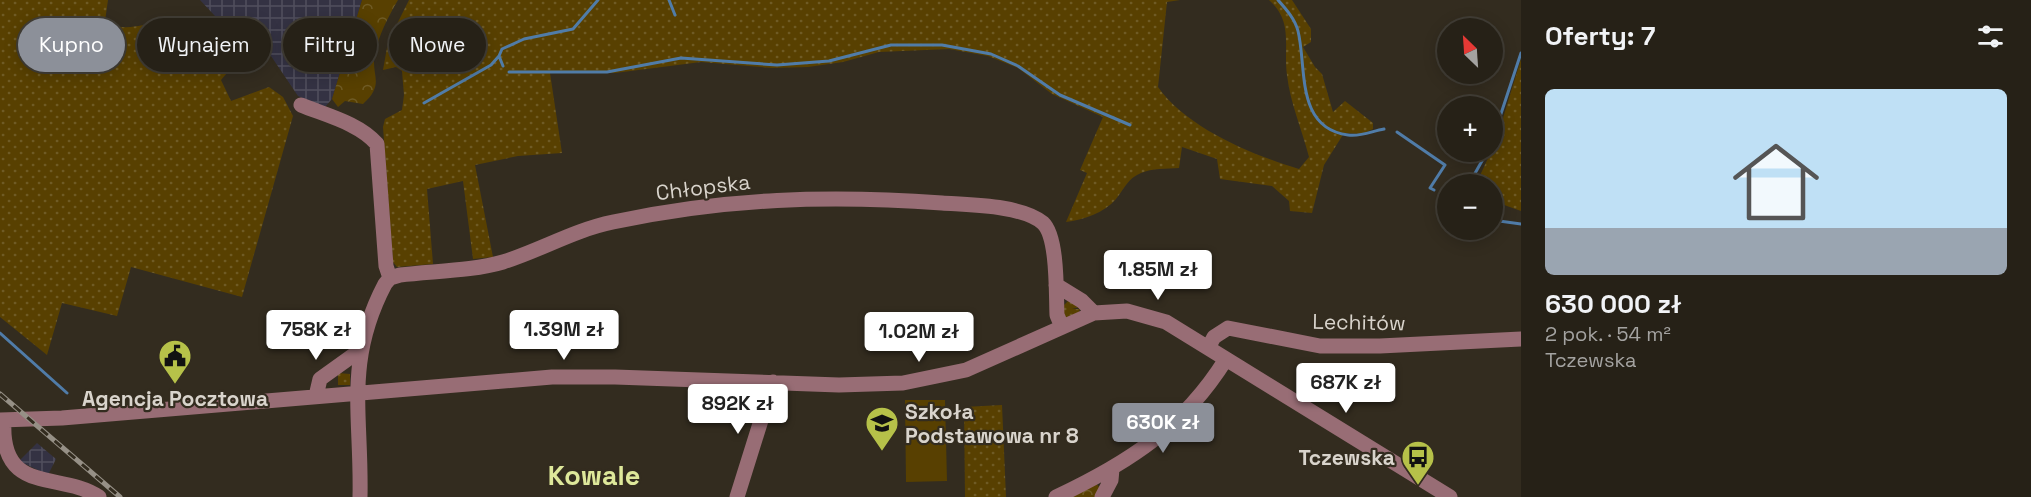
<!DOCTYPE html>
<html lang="pl">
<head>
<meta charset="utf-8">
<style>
	body { margin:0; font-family:"Space Grotesk",sans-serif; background:#322e24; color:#f1f3f6; height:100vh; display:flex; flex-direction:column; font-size:22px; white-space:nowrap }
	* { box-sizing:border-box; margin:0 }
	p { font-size:20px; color:#a4a3a1 }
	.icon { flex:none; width:33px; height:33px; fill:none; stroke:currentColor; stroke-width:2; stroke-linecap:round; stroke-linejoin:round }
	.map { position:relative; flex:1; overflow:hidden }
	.drawer { display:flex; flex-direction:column; background:#262117; width:510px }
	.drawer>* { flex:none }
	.top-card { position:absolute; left:18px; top:18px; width:570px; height:54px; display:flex; gap:12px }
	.needle { width:39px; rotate:335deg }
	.controls { position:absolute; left:1437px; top:18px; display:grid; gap:12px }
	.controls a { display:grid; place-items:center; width:66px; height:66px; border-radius:50%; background:#262117; box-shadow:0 3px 15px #0003,0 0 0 2px #423e36; font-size:30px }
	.price { position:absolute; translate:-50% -51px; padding:0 14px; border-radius:6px; background:#fff; color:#222; font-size:20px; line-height:39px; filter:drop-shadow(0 2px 3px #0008) }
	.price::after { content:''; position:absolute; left:50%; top:36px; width:18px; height:14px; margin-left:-9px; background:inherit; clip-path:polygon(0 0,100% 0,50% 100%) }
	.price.on { background:#8c9099; color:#fff }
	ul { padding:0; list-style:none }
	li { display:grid; align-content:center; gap:12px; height:318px; padding:0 24px }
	li span { display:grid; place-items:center; height:186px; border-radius:9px; color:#555 }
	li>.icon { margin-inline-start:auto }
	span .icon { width:108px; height:108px; fill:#fffc; stroke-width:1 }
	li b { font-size:26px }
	h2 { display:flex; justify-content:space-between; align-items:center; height:72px; padding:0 24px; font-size:26px }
	.chip { padding:0 21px; border-radius:27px; background:#262117; box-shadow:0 3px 15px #0003,0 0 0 2px #423e36; font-size:21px; line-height:54px }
	.chip.on { background:#8c9099; color:#fff }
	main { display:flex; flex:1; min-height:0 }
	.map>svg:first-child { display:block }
</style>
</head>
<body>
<main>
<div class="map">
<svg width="1521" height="497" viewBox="0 0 1521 497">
	<defs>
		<pattern id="industrial-grid" width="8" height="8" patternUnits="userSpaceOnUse" patternTransform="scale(1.5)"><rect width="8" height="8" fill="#343243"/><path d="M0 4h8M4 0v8" fill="none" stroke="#514f5d"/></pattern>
		<pattern id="grass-dots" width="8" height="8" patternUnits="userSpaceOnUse" patternTransform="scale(1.5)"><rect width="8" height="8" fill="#584001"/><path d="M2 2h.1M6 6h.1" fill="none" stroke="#6f5b25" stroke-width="1.8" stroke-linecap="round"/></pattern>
		<pattern id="forest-crowns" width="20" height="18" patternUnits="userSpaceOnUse" patternTransform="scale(1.5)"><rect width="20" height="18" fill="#584001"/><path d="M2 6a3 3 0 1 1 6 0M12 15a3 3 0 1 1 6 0" fill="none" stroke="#6f5b25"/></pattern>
	</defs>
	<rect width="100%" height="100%" fill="#332c1f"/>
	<path fill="url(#industrial-grid)" d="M200,0H362L332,99L324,108L298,96L271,56L243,46Z
		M37,443L56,459L48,475L19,461Z"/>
	<path fill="url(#grass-dots)" d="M0,0H108L105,21C130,36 144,19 169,24C186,27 188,36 209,35L238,60L221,80L231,101L269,87L283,97L293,116L242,297L131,267L117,316L62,303L47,355L0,317Z
		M409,0H1180L1167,2L1158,87C1187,128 1252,155 1299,169L1309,157C1302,130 1290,102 1287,75C1283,46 1294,22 1269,0H1292L1311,29V42L1303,47L1315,67L1322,74L1333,112L1345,101L1373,123V129L1362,134L1344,133L1324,165L1312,213L1290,211L1289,201L1272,186L1220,179L1217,159L1182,147L1179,168C1167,169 1152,168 1141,173C1128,178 1124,189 1116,199C1104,213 1083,220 1066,222L1087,173L1080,170L1103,117L1052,94L1018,68L988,56L949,49L879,52L843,62L808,67L772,68L701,62L615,73H550L562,153L518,156L475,165L493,257L473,259L463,181L427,189L433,264L397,267L393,262L383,127L385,119L402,110L404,95L402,71L396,67L383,70L388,42Z
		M1521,59V211L1493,201L1492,184H1476L1496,141Z
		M1068,301L1080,307L1072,309H1080L1079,312L1065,318L1063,306Z
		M338,373L350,374V385H338Z
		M1002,405L1006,497H965L964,407Z"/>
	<path fill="url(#forest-crowns)" d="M362,0H398C388,17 380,33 375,52C370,76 386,83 363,104L345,101L338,107L332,99Z
		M1096,483L1102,491L1099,497H1067Z"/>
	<path fill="#584001" d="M905,400H945L947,481L906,482Z"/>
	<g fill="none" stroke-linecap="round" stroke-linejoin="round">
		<path stroke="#507ca8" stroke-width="3" d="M669,0L675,15
			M1278,0C1286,9 1295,19 1298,31C1307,67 1295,128 1348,135C1361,137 1372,131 1384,129
			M503,66L499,56L502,49L524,39L573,29L598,0
			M509,72H607L681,58L777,65L829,61L891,45H942L991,54L1018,66L1060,95L1130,125
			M424,103L491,65L499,56
			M1397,132L1445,165L1430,188L1434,190
			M1492,141L1521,53
			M1469,184L1487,152
			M1492,220L1521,224
			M0,333L67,393"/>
		<path stroke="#986d75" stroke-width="15" d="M301,105C325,115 359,123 377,144L386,266L390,278
			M1056,285L1082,301L1094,313
			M1208,348L1214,337L1228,328L1320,346H1380L1521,339
			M316,396L320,379L359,351
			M0,420L62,418L552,377H615L839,385L903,383L966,370L1094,313L1127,311L1166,322L1450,497
			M4,421C0,496 61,471 99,497
			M360,497C362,416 344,362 385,284L390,278L400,275C432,271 473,271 503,262C541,250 574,230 613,222C725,198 829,195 942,203C969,205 1022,205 1043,223C1058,237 1056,294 1057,315L1062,327
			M737,497L773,382
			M1056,497C1128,463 1183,428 1226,359
			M1102,497L1111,480L1112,469"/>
		<g stroke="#969086" stroke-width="5">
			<path id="rail" d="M0,394L120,497"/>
		</g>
		<use href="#rail" stroke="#332c1f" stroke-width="3" stroke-dasharray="9" stroke-linecap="butt"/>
	</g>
	<defs>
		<g id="civic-pin" transform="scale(1.725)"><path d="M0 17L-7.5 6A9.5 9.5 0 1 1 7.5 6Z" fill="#b6c149" stroke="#332c1f"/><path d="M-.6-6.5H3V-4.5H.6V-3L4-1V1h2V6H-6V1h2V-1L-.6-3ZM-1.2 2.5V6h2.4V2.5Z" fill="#111"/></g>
		<g id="school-pin" transform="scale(1.725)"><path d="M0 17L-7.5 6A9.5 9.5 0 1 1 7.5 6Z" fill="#b6c149" stroke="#332c1f"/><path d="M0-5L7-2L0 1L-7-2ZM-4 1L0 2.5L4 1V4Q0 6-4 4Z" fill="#111"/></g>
		<g id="bus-pin" transform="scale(1.725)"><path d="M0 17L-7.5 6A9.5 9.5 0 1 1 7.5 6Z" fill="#b6c149" stroke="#332c1f"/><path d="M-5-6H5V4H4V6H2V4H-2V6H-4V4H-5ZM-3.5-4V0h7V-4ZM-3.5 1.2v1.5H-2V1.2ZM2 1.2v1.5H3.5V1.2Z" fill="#111"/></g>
	</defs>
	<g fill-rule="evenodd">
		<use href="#civic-pin" x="175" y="356"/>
		<use href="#school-pin" x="882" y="423"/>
		<use href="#bus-pin" x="1418" y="457"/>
	</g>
	<g text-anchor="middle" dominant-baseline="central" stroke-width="4.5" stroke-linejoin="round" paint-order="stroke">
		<g font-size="21" fill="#d9d4cc" stroke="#332c1f">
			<text transform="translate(703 187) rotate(-7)">Chłopska</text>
			<text transform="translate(1359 322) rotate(1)">Lechitów</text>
		</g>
		<g font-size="21" font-weight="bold" fill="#d9d4cc" stroke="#332c1f">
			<text x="175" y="398">Agencja Pocztowa</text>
			<text x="905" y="411" text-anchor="start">Szkoła<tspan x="905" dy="24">Podstawowa nr 8</tspan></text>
			<text x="1395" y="457" text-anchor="end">Tczewska</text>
		</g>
		<g font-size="27" font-weight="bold" fill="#dee89a" stroke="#332c1f">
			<text x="594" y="475">Kowale</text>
		</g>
	</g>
</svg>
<div class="controls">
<a><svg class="needle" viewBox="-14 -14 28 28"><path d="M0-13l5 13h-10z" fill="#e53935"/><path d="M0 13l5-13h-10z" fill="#a4a3a1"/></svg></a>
<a>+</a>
<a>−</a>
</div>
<b class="price" style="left:1158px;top:301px">1.85M zł</b>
<b class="price" style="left:316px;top:361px">758K zł</b>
<b class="price" style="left:564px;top:361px">1.39M zł</b>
<b class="price" style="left:919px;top:363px">1.02M zł</b>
<b class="price" style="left:1346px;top:414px">687K zł</b>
<b class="price" style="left:738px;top:435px">892K zł</b>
<b class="price on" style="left:1163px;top:454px">630K zł</b>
<div class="top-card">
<a class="chip on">Kupno</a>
<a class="chip">Wynajem</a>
<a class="chip">Filtry</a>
<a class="chip">Nowe</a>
</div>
</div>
<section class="drawer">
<h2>Oferty: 7<svg class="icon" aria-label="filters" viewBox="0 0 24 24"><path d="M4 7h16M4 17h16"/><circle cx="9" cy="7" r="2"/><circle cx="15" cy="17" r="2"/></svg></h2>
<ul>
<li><span style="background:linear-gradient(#bfe0f5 75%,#9aa5b1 0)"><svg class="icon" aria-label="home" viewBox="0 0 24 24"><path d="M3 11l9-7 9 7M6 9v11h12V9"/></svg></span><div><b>630 000 zł</b><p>2 pok. · 54 m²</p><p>Tczewska</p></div></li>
</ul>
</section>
</main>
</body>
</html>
